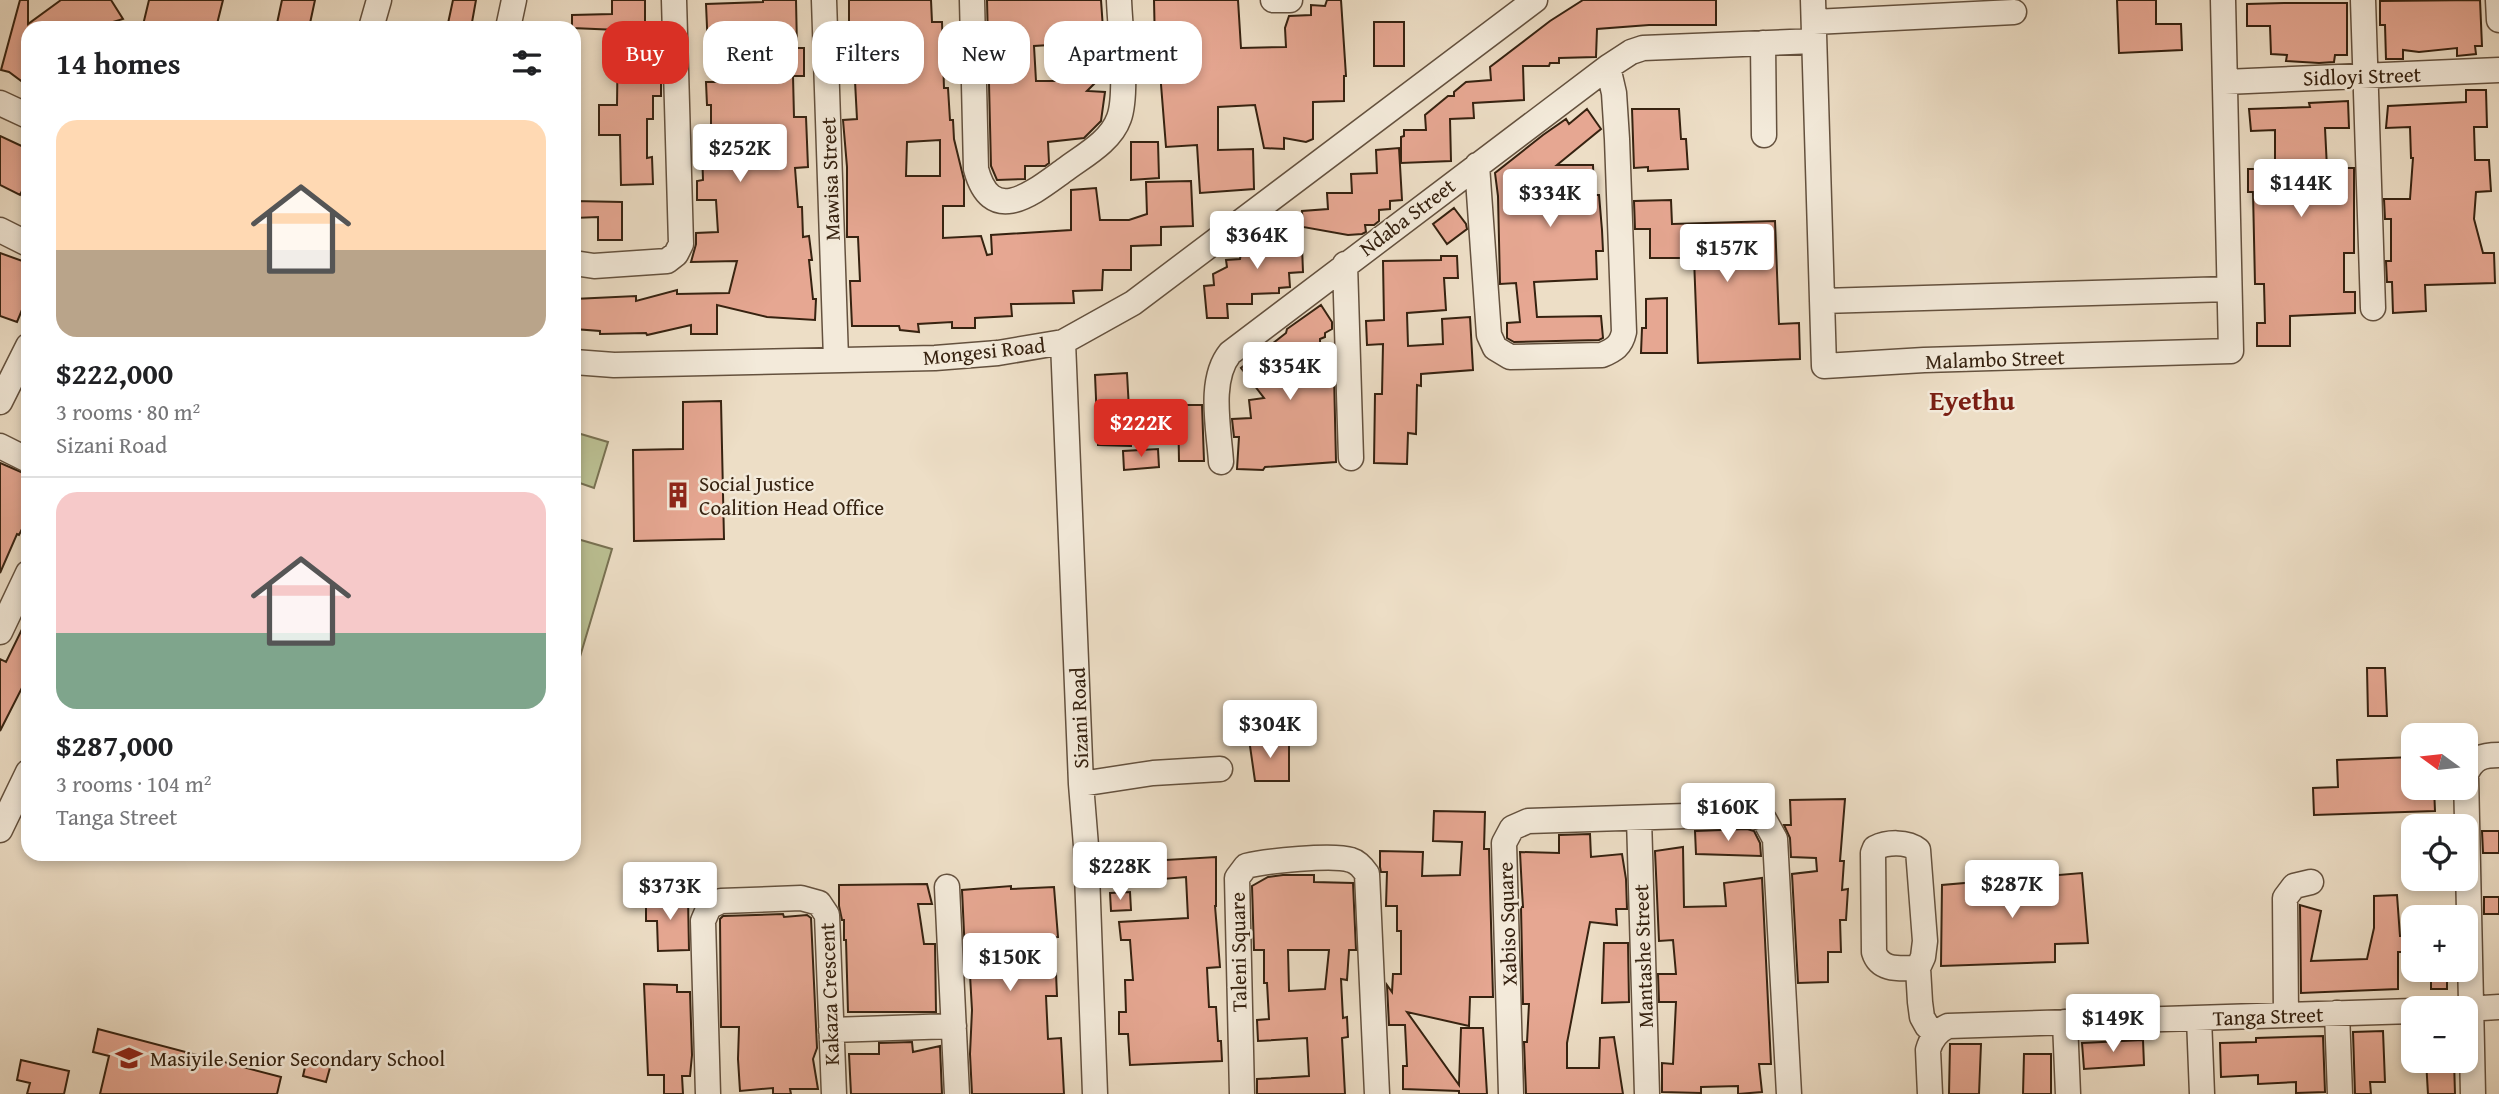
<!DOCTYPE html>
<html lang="en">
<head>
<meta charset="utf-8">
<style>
	body { margin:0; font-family:"Gentium Book Plus",serif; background:#f6f6f6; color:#202124; height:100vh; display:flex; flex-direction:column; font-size:26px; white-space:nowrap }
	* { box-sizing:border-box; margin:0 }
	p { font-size:23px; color:#757577 }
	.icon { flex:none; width:38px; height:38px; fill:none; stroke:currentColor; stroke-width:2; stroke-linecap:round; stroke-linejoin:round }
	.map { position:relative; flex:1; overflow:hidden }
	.panel { position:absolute; left:21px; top:21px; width:560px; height:840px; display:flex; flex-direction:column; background:#fff; border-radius:21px; box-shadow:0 4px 10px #0003 }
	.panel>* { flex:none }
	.top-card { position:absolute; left:602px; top:21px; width:665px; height:63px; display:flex; gap:14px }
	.needle { width:46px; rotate:285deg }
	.buttons { position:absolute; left:2401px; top:723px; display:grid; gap:14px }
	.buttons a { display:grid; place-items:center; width:77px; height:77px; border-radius:14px; background:#fff; box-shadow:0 4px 10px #0003; font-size:35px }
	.price { position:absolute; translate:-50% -60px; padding:0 16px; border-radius:7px; background:#fff; color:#222; font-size:23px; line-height:46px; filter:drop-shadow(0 2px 4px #0008) }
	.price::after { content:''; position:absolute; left:50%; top:42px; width:21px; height:16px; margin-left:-10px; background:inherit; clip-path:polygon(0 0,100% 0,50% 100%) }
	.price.on { background:#d93025; color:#fff }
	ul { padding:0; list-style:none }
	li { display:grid; align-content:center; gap:14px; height:371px; padding:0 35px }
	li+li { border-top:2px solid #e0e0e0 }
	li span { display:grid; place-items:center; height:217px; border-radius:21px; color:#555 }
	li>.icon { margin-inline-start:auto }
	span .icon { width:126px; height:126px; fill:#fffc; stroke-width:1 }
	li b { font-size:30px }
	h2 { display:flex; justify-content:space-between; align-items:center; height:84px; padding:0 35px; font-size:30px }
	.chip { padding:0 24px; border-radius:21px; background:#fff; box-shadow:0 4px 10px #0003; font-size:24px; line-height:63px }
	.chip.on { background:#d93025; color:#fff }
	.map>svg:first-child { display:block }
</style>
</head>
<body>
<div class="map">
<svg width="2499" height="1094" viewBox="0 0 2499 1094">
	<rect width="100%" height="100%" fill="#eddec6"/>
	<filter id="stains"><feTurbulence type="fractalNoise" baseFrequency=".00286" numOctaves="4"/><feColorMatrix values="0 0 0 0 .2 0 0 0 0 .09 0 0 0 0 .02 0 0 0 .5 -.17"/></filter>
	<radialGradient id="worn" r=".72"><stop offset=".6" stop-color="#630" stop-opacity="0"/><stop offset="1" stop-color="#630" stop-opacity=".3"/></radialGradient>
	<path fill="#bbc093" stroke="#787152" stroke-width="2" d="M574,432L608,442L594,488L574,481Z
		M574,538L612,549L574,677Z"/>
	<path fill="#e6a792" stroke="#362210" stroke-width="2" fill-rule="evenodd" d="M20,0H28V24L61,0H111L123,19L93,28H28V86L9,72L1,70Z
		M149,0H223L216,28H156L143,25Z
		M282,0H315L309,28H276Z
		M453,0H476L471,28H447Z
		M612,0H645V33H655V76H661V96H653V119H647V158L652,157L653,184L621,185L620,135H599V105H617L618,30L572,28V15L612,14Z
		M763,0H796L797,48H804V76H793L794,117H806L808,167L795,168L798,207H802L803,237L809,236L812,260H809L813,299H816L815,320L767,317L717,305V334H691V325L647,335L646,333L600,334V331L574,329V299L636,296V301L677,290V294L729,293L737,261L691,262L696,244V233L718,232L716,200H697V181L703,180L702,150L711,149V105H707L706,82H717L715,50H708L706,4L763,2Z
		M849,0H931L932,22H942L944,88H948L950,120H953L954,139L964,180V206H943V238L981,236L987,255L992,254L991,235L1071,230V190L1096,188L1100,220H1129L1147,214L1146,182L1191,181L1193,226L1161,227V245L1131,246V270H1103L1102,290L1073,291L1074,303L1011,304L1012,316L975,318V328H952V322L918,324L919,332L900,330L899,326H852L850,281H860L858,237H847V167L843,120L857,119L854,62L873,61L871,24L849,25ZM940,140V176H906L907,142Z
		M987,0H1101L1106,72L1087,91L1105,92L1101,121L1084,138L1048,142L1049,163L1045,166H1025V179L997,180L991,166ZM1066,44L1067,81H1036L1034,46Z
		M1154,0H1238L1241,48L1286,47L1285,28L1289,16L1311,15V5L1325,6L1327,0H1341L1346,76H1344V101L1313,102V139L1306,142L1284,138V149L1264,148L1255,105L1218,107V150L1253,149L1254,189L1200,193L1197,145L1166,147L1160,72L1148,73L1147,47L1155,46Z
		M1583,0H1716V25H1649L1597,29L1596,57L1559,58V63H1550L1549,66H1523L1524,100L1473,103L1474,118L1450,119L1451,161L1401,163V137L1404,136V130H1426L1425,115L1448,96H1454V92L1466,82L1491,80L1490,67L1550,21Z
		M2117,0H2156V24H2181L2182,50L2119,53Z
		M2480,0L2482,46H2475L2476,54L2457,56V48L2419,52L2403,50V59H2386L2385,25H2380V1Z
		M2284,3H2347V55H2335L2334,62L2319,63L2286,61L2287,55L2271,54L2270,26H2247V4Z
		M1374,22H1404V66H1374Z
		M2466,90H2486L2487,127H2474L2475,160H2489L2491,191L2476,192L2474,219L2483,253H2494L2495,283L2425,285L2426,311L2393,313L2392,282H2387L2386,261H2391V219H2385L2384,199H2410L2413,158H2411L2410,127L2386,128L2388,106L2466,102Z
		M2348,101L2349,128H2325L2327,168H2354V253H2344V292H2355V313L2290,316V346H2257V323H2265L2264,284H2255L2253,192H2248V169H2275V130L2251,131L2249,109L2310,107L2309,103Z
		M1587,109L1601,129L1557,165H1593L1594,195H1599L1602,230L1603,251H1596L1597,279L1534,282L1537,317L1601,316L1603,338L1599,340L1514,342L1507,338V323L1520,322L1516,283L1500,284L1498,196L1495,173L1543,135L1566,119L1569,124Z
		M1632,109H1679L1681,139H1686L1688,169L1648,171V167L1634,168Z
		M0,136L28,149V179L20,195L0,185Z
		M1131,142H1158L1159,178L1131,180Z
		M1399,148L1402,200L1390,201V209L1379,210V221L1374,225H1365L1366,232L1362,234L1348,235L1303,227L1302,211L1328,209L1327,193H1352L1351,174L1377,173L1376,150Z
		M1671,200L1672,224L1775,221L1779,324L1799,323L1800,359L1698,363L1694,258H1650V229H1635L1634,201Z
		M574,201L622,202V240H598V217L574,218Z
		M1454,208L1466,224L1467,229L1447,244L1433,224Z
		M1301,221L1303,272L1289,273L1290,287L1279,288V293L1252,294V304H1227L1228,318H1207L1204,286L1214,285L1213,274L1227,267L1226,260L1240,259L1241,253L1251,255L1250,243L1262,242L1261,234L1271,233L1286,222Z
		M0,253L28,263V306L24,305L17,322L0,316Z
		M1441,256H1457L1458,278H1444L1446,310L1407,313L1408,346L1443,344L1442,319L1470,317L1473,370L1421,374V386L1417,385L1416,434L1408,433L1407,464L1374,463L1375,394H1382L1383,344L1367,345L1366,321L1384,320L1383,261L1441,260Z
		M1667,298V353H1641L1642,328H1646V299Z
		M1321,305L1332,322V329L1325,333V337L1320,339L1321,376L1334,375L1336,462L1265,467L1263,470L1237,469L1239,437H1234L1232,419L1251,418L1249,400L1264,398L1241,368L1286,333L1287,329Z
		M1127,373L1131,446L1098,445L1095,375Z
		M721,401L724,539L634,541L633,450L683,449V402Z
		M1178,405H1202L1204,461H1179Z
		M1158,449L1159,467L1124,470L1123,451Z
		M0,463L28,475V517L19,535L17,534L0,573Z
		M28,617V676L0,731V659L6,662Z
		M2367,668H2385L2387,716H2368Z
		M1249,739L1289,740V781H1255Z
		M2413,757V788H2434L2435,811L2314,815L2313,788L2338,787L2337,760Z
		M1845,799L1840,861H1844L1842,890L1848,889L1846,920H1840L1841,952H1828V982L1798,983L1792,874L1817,871L1816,858L1791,857L1790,838L1784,825H1791L1790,800Z
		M1434,811L1485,812L1484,849H1489L1493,997H1470L1469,1026L1407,1012L1459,1085L1461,1028H1483L1487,1094H1459V1091L1403,1089V1066H1407L1405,1025H1389L1387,985L1392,992L1393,974H1401V931H1397V906H1386L1387,872H1381L1380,867V851L1423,852L1422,876L1460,875L1462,842L1433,841Z
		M1747,829L1754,831L1760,843L1761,856L1696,854L1695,831Z
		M2482,831H2499V853H2483Z
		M1590,834L1591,857L1622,854L1626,879L1627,909H1616L1617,925L1590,922L1567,1043V1068H1599L1600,1038L1614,1037L1623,1094H1526L1524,1042H1527L1529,1004H1523L1521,907H1523L1522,891L1520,852L1559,853V835Z
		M1683,847L1684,907L1726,906L1724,883L1762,878L1771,1064H1759L1762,1092L1738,1094V1086L1701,1087V1093L1662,1092V1063L1673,1064L1676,1002H1659L1658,974H1676L1673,940L1659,941L1655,851Z
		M1216,857V906H1215L1220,967L1207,968L1209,1007H1216L1218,1041H1221L1222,1061L1130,1065L1128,1034H1119V1012H1126L1125,980H1133L1130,940H1121L1119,922L1188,918L1186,877L1114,883L1113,860L1149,858V861Z
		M2082,873L2088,943L2055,944V962L1941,966L1942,885Z
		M1283,875H1314V882L1353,883L1356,950H1349L1347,980L1341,979L1343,1018L1347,1017L1348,1037L1342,1038L1345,1094H1257V1079L1309,1076L1307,1038L1258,1041L1257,1020L1269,1019L1267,983H1264V950H1254L1252,886L1268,877ZM1288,950H1329L1325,989L1289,991Z
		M927,884L932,904H918L924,944H935L936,1012H848L846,940H844V920H842L839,906V885Z
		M1011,886V889L1054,887L1058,937L1016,939L1014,975L1056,973L1057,996H1046L1048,1039L1061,1038L1064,1094H972L970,1054L972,1010L970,975H966L962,890Z
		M1130,892L1131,910L1111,911L1110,893Z
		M2397,895L2400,936H2413V952H2398V989L2301,993L2300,905L2321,911L2311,961L2367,959L2374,928V896Z
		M646,897L688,898L689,950L658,951L657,921H646Z
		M2484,897H2499V914H2484Z
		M783,914L784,917L807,915L811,918L817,1048L813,1059L818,1089H790L791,1094H773V1088L740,1091L738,1059L739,1027H721L720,919L723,916Z
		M1604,943H1628L1629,1002L1602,1003Z
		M2431,970H2447V989H2431Z
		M644,984L677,985V992H690L692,1055L690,1076H682L683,1094H664V1075H648Z
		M98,1029L281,1077L277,1094H100L109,1056L93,1052Z
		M2383,1031L2385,1082H2370L2371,1094H2355L2353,1032Z
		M2323,1036L2325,1092L2296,1093V1082L2258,1084V1075L2221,1077L2220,1043L2256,1042V1038Z
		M2143,1040L2144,1065L2084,1069L2082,1043Z
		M912,1042L913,1052L940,1046L942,1094H851L849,1054H879V1043Z
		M1950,1044H1981L1979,1094H1949Z
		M2024,1054H2051V1094H2023Z
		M307,1058L331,1064L326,1082L303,1076Z
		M21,1060L69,1071L64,1094H27L30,1083L17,1080Z
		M2426,1060H2454L2455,1094H2428Z"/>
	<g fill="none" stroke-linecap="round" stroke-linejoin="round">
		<g stroke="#64513e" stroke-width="27">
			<path id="minor" d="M824,0L836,359
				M972,0L976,169C992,229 1035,191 1066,169C1085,155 1111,141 1119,118C1128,94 1120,28 1119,0
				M1273,0H1290
				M1813,0L1824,366L1924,360L2231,351L2223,0
				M2363,0L2373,308
				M2498,0L2499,20
				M1814,22L2014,12
				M371,28L379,0
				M508,28L514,0
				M1763,43L1764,135
				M2225,82L2499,70
				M0,103L28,116
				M1477,165L1489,335L1495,348L1510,357L1602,355C1614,350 1621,346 1624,332L1617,139L1614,93L1608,67
				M0,230L28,244
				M574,263L594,266L667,261L676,254L681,244L674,0
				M1345,264L1351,458
				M1822,301L2229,289
				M1063,342L1081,784L1086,846L1095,1094
				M574,362L614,365L935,358L998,353L1063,342L1133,303L1535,0
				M0,402L28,346
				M0,446L28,460
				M1221,462C1219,429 1208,380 1230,353L1608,67L1631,52L1643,48L1814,41
				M0,632L28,573
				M2466,774C2473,758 2482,755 2499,755
				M2466,775L2473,1094
				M1081,784L1153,773L1220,769
				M1639,818L1647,1094
				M0,830L28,772
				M947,887L957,1094
				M1918,968C1902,968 1880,972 1874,952L1873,853L1875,848C1887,842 1907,841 1918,850L1925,941L1923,957L1918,968L1920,1002L1922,1017L1927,1026L1936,1034
				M2466,1009L2499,1007
				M2337,1013L2340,1094
				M2286,1015L2285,898L2294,886L2311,882
				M2199,1018L2202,1094
				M2065,1022L2068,1094
				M831,1030L954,1026
				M708,1094L703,921L709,907L721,901L801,898L819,903L827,915L834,1094
				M1242,1094L1237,878L1246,866C1266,861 1333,854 1351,860C1358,862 1363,868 1367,874L1377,1094
				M1511,1094L1504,843L1512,828L1528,821L1749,814L1764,819L1775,839L1789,1094
				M1930,1094L1928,1050C1931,1039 1937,1031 1948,1026L2413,1011"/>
		</g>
		<use href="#minor" stroke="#f3eada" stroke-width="24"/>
	</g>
	<defs>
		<g id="building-bare" transform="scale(2.1)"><path d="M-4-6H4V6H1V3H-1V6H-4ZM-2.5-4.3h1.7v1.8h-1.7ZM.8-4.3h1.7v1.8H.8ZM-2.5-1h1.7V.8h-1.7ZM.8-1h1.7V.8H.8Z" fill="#8f2418" stroke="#f3eada" stroke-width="2.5" paint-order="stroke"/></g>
		<g id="school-bare" transform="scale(2.1)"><path d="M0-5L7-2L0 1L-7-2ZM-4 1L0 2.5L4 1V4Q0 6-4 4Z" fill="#8f2418" stroke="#f3eada" stroke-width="2.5" paint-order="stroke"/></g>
	</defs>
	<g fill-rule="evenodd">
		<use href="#building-bare" x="678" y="495"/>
		<use href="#school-bare" x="129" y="1058"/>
	</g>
	<g text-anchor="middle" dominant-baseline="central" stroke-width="5" stroke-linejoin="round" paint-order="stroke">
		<g font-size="21" fill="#362210" stroke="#f3eada">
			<text transform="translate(2362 76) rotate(-2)">Sidloyi Street</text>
			<text transform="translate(830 179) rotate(-92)">Mawisa Street</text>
			<text transform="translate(1407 217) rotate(-37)">Ndaba Street</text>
			<text transform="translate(984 351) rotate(-6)">Mongesi Road</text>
			<text transform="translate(1995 359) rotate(-2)">Malambo Street</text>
			<text transform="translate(1079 718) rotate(-92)">Sizani Road</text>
			<text transform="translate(1507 924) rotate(-92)">Xabiso Square</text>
			<text transform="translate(1238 952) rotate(-91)">Taleni Square</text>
			<text transform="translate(1643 956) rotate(-92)">Mantashe Street</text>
			<text transform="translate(829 994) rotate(-92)">Kakaza Crescent</text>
			<text transform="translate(2268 1016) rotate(-2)">Tanga Street</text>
		</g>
		<g font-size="21" fill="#362210" stroke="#f3eada" text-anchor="start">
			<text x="699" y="483">Social Justice<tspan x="699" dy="24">Coalition Head Office</tspan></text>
			<text x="150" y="1058">Masiyile Senior Secondary School</text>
		</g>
		<g font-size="28" font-weight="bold" fill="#7a1f14" stroke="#f3eada">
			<text x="1972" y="399">Eyethu</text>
		</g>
	</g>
	<rect width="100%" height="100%" filter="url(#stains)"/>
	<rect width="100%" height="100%" fill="url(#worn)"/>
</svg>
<div class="buttons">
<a><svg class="needle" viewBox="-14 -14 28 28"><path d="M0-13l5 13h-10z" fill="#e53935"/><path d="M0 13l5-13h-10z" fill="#757577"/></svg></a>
<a><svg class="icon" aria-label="locate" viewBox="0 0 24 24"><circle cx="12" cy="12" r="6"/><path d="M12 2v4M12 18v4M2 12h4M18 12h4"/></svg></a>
<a>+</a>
<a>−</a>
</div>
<b class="price" style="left:740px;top:184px">$252K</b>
<b class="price" style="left:2301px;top:219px">$144K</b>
<b class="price" style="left:1550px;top:229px">$334K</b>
<b class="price" style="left:1257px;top:271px">$364K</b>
<b class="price" style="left:1727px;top:284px">$157K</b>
<b class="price" style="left:1290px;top:402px">$354K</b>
<b class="price on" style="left:1141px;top:459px">$222K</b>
<b class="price" style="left:1270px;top:760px">$304K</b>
<b class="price" style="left:1728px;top:843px">$160K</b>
<b class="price" style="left:1120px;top:902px">$228K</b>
<b class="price" style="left:2012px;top:920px">$287K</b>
<b class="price" style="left:670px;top:922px">$373K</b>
<b class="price" style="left:1010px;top:993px">$150K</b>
<b class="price" style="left:2113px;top:1054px">$149K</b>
<div class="top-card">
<a class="chip on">Buy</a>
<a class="chip">Rent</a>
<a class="chip">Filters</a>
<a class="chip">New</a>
<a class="chip">Apartment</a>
</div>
<section class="panel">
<h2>14 homes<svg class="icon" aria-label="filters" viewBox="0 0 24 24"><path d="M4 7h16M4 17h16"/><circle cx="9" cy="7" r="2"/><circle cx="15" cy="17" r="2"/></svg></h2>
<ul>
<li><span style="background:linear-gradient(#ffd9b3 60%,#b9a48a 0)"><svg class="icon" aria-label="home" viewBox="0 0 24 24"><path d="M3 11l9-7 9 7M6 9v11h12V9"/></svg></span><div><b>$222,000</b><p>3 rooms · 80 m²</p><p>Sizani Road</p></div></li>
<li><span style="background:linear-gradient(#f6c9c9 65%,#7fa58c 0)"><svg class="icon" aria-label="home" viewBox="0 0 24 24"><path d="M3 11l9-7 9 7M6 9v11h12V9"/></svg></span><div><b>$287,000</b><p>3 rooms · 104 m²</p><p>Tanga Street</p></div></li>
</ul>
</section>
</div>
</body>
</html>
